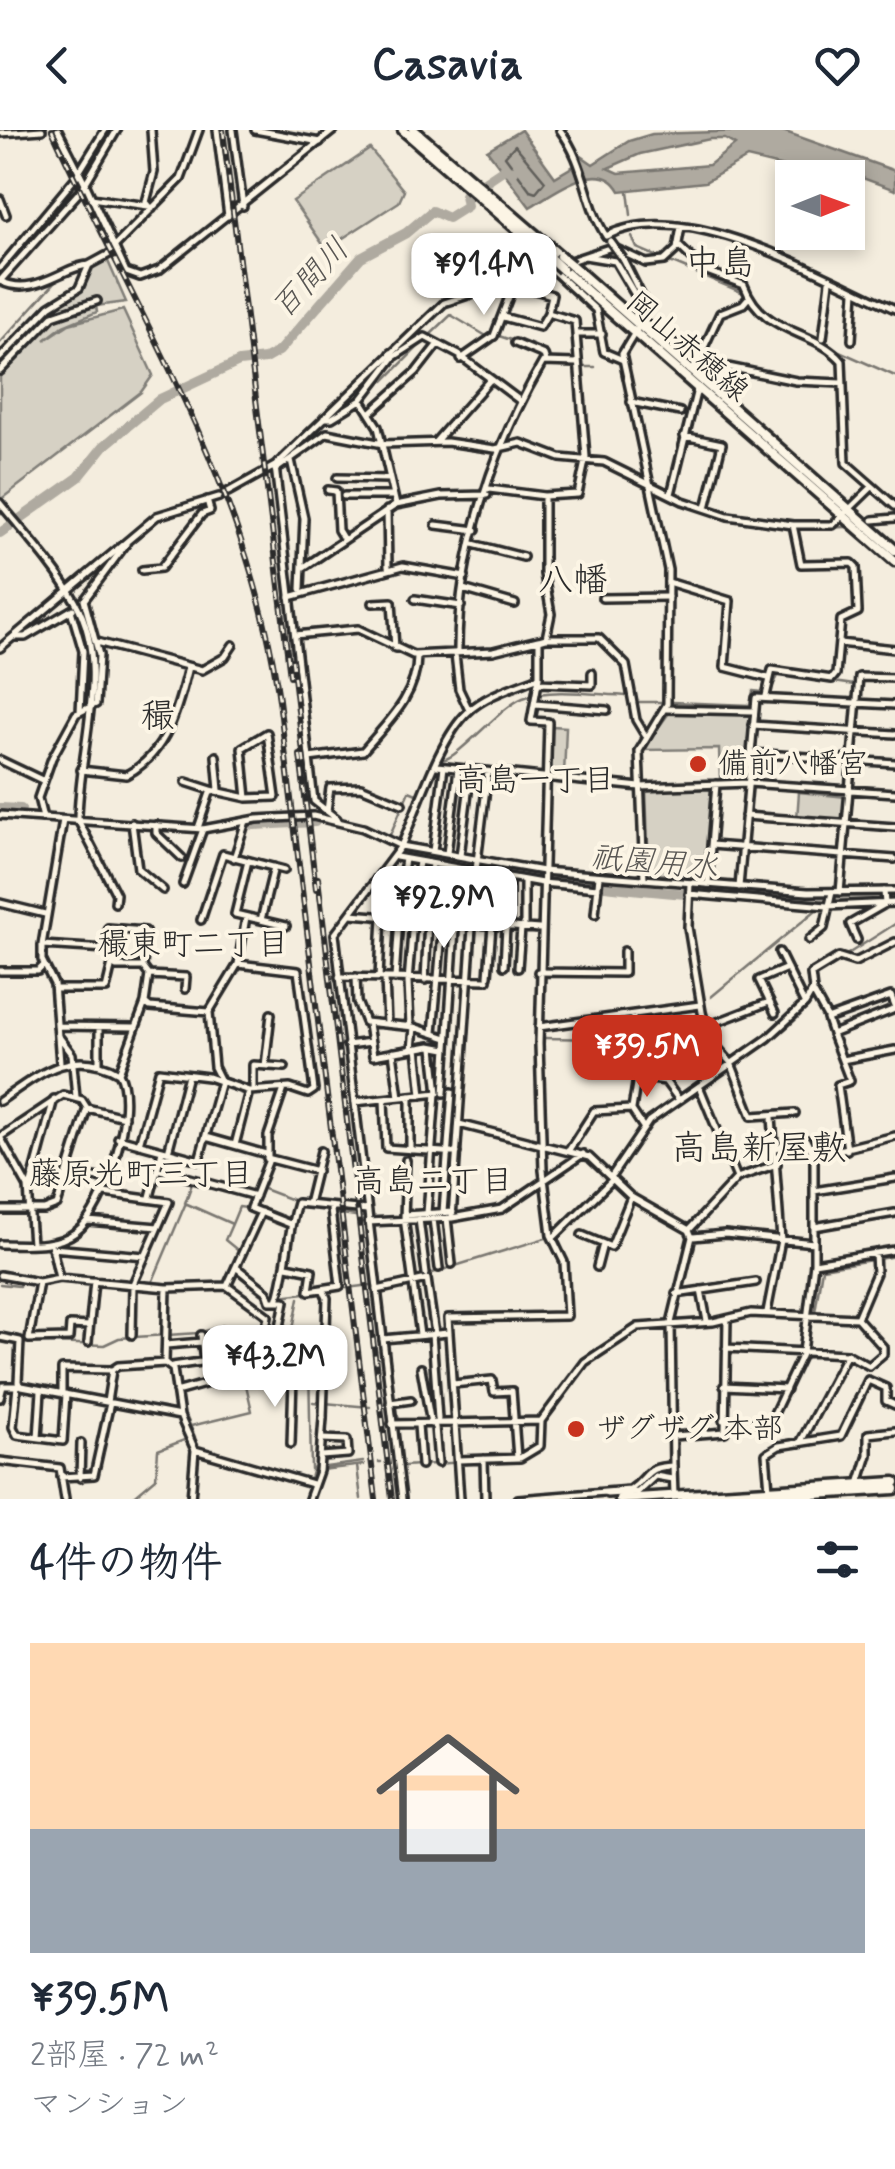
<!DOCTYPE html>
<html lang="ja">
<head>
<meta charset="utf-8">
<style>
	body { margin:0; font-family:Mynerve,"Klee One",sans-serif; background:#f2f2f3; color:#1f2937; height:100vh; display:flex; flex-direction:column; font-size:38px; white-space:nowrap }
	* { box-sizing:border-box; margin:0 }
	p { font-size:32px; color:#747a83 }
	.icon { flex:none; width:55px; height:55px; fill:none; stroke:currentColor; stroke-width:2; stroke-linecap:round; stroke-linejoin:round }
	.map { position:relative; height:1369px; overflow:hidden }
	.sheet { display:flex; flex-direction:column; background:#fff; flex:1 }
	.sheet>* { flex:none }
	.needle { width:65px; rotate:89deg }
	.tools { position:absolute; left:775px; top:30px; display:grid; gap:20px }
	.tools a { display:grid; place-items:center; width:90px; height:90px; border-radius:0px; background:#fff; box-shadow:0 5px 15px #0003; font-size:50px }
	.price { position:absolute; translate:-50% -85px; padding:0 22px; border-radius:20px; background:#fff; color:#222; font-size:32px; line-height:65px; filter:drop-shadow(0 2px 5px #0008) }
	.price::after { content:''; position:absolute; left:50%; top:60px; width:30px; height:22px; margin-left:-15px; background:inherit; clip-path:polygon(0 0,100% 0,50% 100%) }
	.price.on { background:#c8321e; color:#fff }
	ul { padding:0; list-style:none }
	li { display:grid; align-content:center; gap:20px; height:530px; padding:0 30px }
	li+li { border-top:2px solid #e0e1e3 }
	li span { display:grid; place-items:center; height:310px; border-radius:0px; color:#555 }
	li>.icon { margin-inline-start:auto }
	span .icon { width:180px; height:180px; fill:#fffc; stroke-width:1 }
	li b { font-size:42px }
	h2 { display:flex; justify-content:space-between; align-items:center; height:120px; padding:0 30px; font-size:42px }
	header { display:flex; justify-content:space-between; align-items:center; height:130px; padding:0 30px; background:#fff; font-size:45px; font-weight:800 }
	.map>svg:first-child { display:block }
</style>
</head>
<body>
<header><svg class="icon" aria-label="back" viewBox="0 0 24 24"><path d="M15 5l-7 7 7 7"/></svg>Casavia<svg class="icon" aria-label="heart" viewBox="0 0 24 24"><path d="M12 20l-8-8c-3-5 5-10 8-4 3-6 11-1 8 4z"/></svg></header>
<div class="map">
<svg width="895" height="1369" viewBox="0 0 895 1369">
	<rect width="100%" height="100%" fill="#f4edde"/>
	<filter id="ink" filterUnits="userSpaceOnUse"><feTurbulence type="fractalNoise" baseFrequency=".01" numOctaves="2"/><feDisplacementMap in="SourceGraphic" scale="20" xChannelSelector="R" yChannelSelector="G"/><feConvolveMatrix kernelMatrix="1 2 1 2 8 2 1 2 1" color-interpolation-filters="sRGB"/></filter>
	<g filter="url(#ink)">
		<path fill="#d6d1c4" stroke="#807e78" stroke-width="2.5" d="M370,19L404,61L399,72L326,119L293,71Z
			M107,129L126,172L96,176L97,182L63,196L45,210L69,194L123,180L153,245L141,262L0,370V243L54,188L98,172V168L51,184L0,237V233L53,178L81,160L93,137Z
			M669,583L750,584L745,649H720L719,619L642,620Z
			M552,596L566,597L564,646H550Z
			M712,656L707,746L649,744L646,659Z
			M799,662L846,667L843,693L797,689Z"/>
		<path fill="#afaaa0" stroke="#7a7771" stroke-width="2.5" fill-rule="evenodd" d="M521,0L555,47L577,34V23L593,34L629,11L652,4L780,0L895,41V60L860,47L854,64L848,62V48L799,47L784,42V37L747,28L705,52L620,61C601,25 552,64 530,77L487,20ZM710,9H725L735,15L709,35L619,43L608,38L640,24Z"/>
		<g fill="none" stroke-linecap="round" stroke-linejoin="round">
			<path stroke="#605e5a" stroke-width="2.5" d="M515,15L545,51L536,62L530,60L505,26Z"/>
			<path stroke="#7a7771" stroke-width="2.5" d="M0,6L42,2
				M628,61L631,85
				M632,107L637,118L746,164
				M84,135L103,122
				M756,172L781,192
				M429,206L451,185L488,207
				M492,210L499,206L517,212
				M0,213L58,149L77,140
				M828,216L895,246
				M581,237H595
				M384,251L425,210
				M878,393L895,391
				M799,399L847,397
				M770,562L779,544L861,556L853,658L895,660
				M637,572H663
				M672,572L750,575L753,561L763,562
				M442,630C458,629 500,577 523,568C552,557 597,565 628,566
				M390,705L409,661L419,665
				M821,841L895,794
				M711,867L827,771
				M636,888L664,883
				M542,908L605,909V894
				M735,935C763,915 803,893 817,860L814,850
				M193,1051L185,1073L232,1094L225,1110L241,1123
				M261,1058L295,1071
				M598,1061L646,988L712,944
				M335,1083L362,1087
				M456,1084L462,998
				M375,1088L403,1087
				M232,1094L239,1077L246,1078
				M878,1129L895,1126
				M237,1144L261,1164L272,1167L371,1155
				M413,1149L549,1107
				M138,1153H152L185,1075
				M0,1154L19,1156L20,1152
				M383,1155L396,1154
				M815,1182L822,1138L872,1130
				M732,1191L752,1186L803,1188
				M27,1205L35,1154
				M0,1211L11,1212
				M24,1212L104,1215L119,1208L199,1203L224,1195L292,1220
				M290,1214L299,1168
				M305,1224L309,1235L311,1339L363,1332
				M22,1259L62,1267
				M70,1269L102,1274
				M111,1270L176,1281
				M313,1272L370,1277
				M397,1284L399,1289L437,1291
				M187,1288L195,1307
				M546,1289L587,1234
				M452,1294L455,1333
				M188,1296L199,1320
				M191,1296L252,1281L244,1246
				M379,1332H381
				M234,1333L269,1344
				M357,1336L361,1369
				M404,1336L465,1332
				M309,1352L312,1341L364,1335
				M131,1369L156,1348L158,1320L187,1309"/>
			<path stroke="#afaaa0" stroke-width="10" d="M0,403L79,347L104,316L160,269L239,232L265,229L279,221L361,127L406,103L432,81L448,88L467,76L465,65L504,39L514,41
				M0,678L21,679
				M254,695L315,692
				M411,724C568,757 734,774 895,769"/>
			<g stroke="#2b2b2b" stroke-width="12">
				<path id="minor" d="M58,0L85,53
					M151,0L154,42L146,72L152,79
					M217,0L228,86
					M233,0L243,76
					M255,0L320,12
					M0,3L42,0
					M91,68L148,76
					M0,69L6,85
					M678,115L704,140L744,155C763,206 814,198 842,231L846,333L895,376
					M114,117L181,49L199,0
					M549,137L596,180L604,222L623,230
					M0,151C35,168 63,136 89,135
					M514,154L552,165L548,183
					M503,187L540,197L548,183L575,191L576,204
					M642,191L699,231L796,251L841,253
					M823,208L830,151
					M852,210L855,161
					M515,213L544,225L546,231
					M391,223L394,227L425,207L459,225L519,270
					M0,228L50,176L79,158L89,135L115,121
					M461,229L494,206L515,151
					M0,241L53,186L97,171
					M693,241L720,183L743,174L749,167
					M361,270L394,227
					M631,272L680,282
					M371,282L416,242L437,215
					M324,288H332L361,270L378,297L396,375L441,366L487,365
					M684,306L722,314L706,378
					M436,311L489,251
					M291,330L304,388L301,459
					M275,340L327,303L383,314L447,312L495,319L521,313L560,328L604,332L683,371L728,386L793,395H833L872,357
					M337,348L390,349
					M489,359L544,366L578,364L586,327L576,204H602
					M328,360L336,361L338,400L344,410
					M671,364L697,259
					M344,366H394
					M387,380L388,437
					M873,390L895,388
					M436,395L476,400
					M473,414L523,427
					M304,437L396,375
					M142,440L161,438L202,384L210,381L207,370
					M668,452L730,471L725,537L768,548
					M463,459L515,474
					M290,467L403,436L465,447
					M602,468L668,467
					M85,469L126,414
					M415,469L461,476
					M373,473L392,472L395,518
					M71,480L83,521L80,582
					M295,505L358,499L413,525L493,521L538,510
					M14,507H25L73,479
					M546,508H599L626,535L636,590L645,605
					M97,512L202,540L225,527L233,515
					M839,513L895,519
					M458,523C457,424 493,317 543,232L576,233
					M455,524L459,559L469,580
					M538,553L592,555V543
					M766,566L772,540L832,549L836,544L841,490L858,482L856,437L852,433L801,434L793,395
					M535,574L607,580
					M666,579L753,581
					M753,595L895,604
					M751,623L895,633
					M216,626L219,660
					M309,628L363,621C387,593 418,565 417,525
					M0,630L44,651
					M437,636L640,657L748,653L895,663
					M81,640L126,645C167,624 178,578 188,537
					M186,652L211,660
					M327,681L330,658L361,657L402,674
					M745,686L895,697
					M43,688L38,668L52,628L76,584L96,574L99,525L84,470
					M78,690L116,764L115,773
					M132,693L138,739L163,760
					M156,695V703L182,728
					M198,698L211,660L247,668L276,667L267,603L242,618L247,668
					M711,715L895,729
					M401,716C418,678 439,609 468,582C485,565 517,556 539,547V510L546,508L551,484L544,444V366
					M433,721L444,637
					M447,723L458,639
					M460,726L470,647
					M396,727L542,753L598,758
					M234,728L246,691
					M248,731L235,784L286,796
					M524,750V797
					M690,753L688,797L702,882L709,908L731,933L752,986L795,983
					M183,754L203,699
					M708,754L716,654
					M739,757L756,568L895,575
					M840,762L859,547L895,548
					M689,764L827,776L895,773
					M0,773L45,784
					M351,784L539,799
					M595,784L599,746
					M396,788L405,729
					M410,789L419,732
					M201,790L223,724L284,740
					M261,790L274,737
					M424,790L432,734
					M440,791L445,737
					M494,796L496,776
					M509,797V748
					M108,798L145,801L143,837
					M809,810L824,798L832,762
					M857,810L850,794L885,774L884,761
					M42,815L107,819L116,837H143L149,845L145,873L119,943
					M779,822L804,873
					M504,836L506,797
					M518,838L521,798
					M0,841H38L44,835
					M538,842L624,843V821
					M149,845L186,847L185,859
					M488,846L492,796
					M339,847L487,850
					M356,847L357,872L365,892L414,897L447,908
					M379,848L382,786
					M385,849L387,894
					M395,849L399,788
					M425,850L428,790
					M55,859H106L112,834
					M813,862L828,889
					M145,873L150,877L209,882
					M775,883L759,850L787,838
					M633,887L632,946L665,951L679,970
					M368,894L373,926L430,916L446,919
					M57,896L134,897
					M410,896L408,852L413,790
					M707,896L769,872
					M539,897L700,875
					M433,903L443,792
					M832,904L827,889L891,866L895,876
					M60,908L72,924L76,967
					M347,915L371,912
					M417,918L422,965
					M433,918L438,963
					M412,919L414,897
					M393,922L399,967
					M842,930L895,920
					M60,933L54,854L42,830V815L63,690
					M99,933V897
					M265,936L271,884
					M699,956L737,1048
					M284,959L268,1006V1032L250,1078L290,1094
					M253,960V935L285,937
					M444,963L459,739
					M384,969L386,1018L457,1023
					M0,971C39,944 72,916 119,943C138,974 106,1081 76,1102C54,1118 26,1114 0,1114
					M355,972L438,963
					M632,979L637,948
					M459,994L589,1027L631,1067L689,1100
					M0,1007L63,965L82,970L87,978L124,987
					M0,1007L28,1057L32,1114
					M206,1007L266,1024
					M118,1008L199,1030L221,951L214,937L209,882L238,834L246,787
					M139,1014L159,941L208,947L249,961L290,958L308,964L314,960L298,841L238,834
					M235,1015L249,961
					M410,1020V966
					M569,1020L594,981L631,979L643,997
					M847,1020L838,955L850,951L832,904L895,879
					M168,1022L188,945
					M814,1026L895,1006
					M267,1028L317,1041
					M406,1030L404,1088L420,1205
					M157,1039L255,1066
					M70,1041L106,1050
					M611,1047L649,991L768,908L805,874L813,860L811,844L839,827L855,832L895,812
					M30,1058L54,969
					M814,1061L895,1048
					M104,1063L169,1072L133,1154L132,1205
					M150,1067L162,1021
					M308,1074L321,1021
					M0,1080H44L57,1075L87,978
					M443,1082L452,962
					M427,1083L436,963
					M404,1085L453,1082
					M447,1088L452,1134
					M452,1088L502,1079L583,1024
					M419,1089L426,1144
					M433,1089L439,1138
					M88,1091L158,1097
					M368,1092L452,1088L476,740L488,642
					M814,1097L895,1083
					M582,1105L611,1117L631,1067
					M693,1107L725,1104L814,1113
					M553,1108L613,1049
					M52,1117L59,1148
					M52,1118L145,1126
					M814,1133L895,1120
					M287,1136L312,1141L309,1161L340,1156L331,1080
					M597,1137L603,1114
					M237,1138L267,1162L270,1171H285L279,1202
					M0,1145L39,1152
					M227,1156L261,1082
					M377,1160L427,1149L435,1204
					M701,1160L707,1191
					M676,1164L756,1152
					M277,1171C288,1137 286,1107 297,1073L367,1080
					M767,1182L781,1110L772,987
					M251,1204L323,1228
					M432,1204L438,1289
					M201,1205L204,1232
					M0,1207L20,1211L18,1252L22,1256L180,1286L195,1320L191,1369
					M29,1209L39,1152L59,1148L167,1158L227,1156L268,1186L264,1209
					M29,1209L69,1208L70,1195L89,1196
					M383,1209L448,1203
					M88,1212L94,1151
					M166,1215L202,1212
					M726,1218L847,1224L869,1236L883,1224V1217L857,1188L876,1143L875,1123
					M165,1233L167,1158
					M172,1236L229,1228
					M421,1238L431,1294
					M453,1254L492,1250L494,1262L512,1261L517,1328
					M17,1256L13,1297L17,1305L63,1311L66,1264
					M724,1256L786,1259
					M176,1262L244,1243L323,1249
					M62,1264V1239L112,1240L118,1236L165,1233L173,1239L180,1286
					M0,1268L3,1256H16
					M107,1272L112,1240
					M390,1273L411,1270
					M323,1288L327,1168L324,1161
					M723,1290L769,1294L803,1222L814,1133V1026L806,1010L776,1018
					M392,1294L541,1291L585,1232L638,1197L713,1192L751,1183L857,1188
					M418,1295L421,1335
					M435,1297L438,1333
					M674,1306L725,1302L727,1189
					M38,1308L41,1261
					M800,1313L847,1224
					M291,1314L293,1247
					M195,1320L312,1354
					M321,1326L348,1324L347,1310L322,1309
					M484,1329L485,1369
					M458,1330L520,1328L540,1316L541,1291
					M0,1331L60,1338L65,1369
					M673,1336L671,1193L692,1107L689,1100L737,1048L777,1034
					M61,1347L94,1345L110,1273
					M80,1348L81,1313
					M859,1354L868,1325V1304L895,1301
					M769,1359L766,1324L779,1316L841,1306L868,1250L886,1258V1271L895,1275
					M460,1369L448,1188L567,1186L564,1132L551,1105L543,1040L539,914L548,592L531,591L539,547"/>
			</g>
			<g stroke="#2b2b2b" stroke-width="12">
				<path id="tertiary" d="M560,0C586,34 585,74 606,106
					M85,53L126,142L140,147L159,140L334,0
					M606,106C685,65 821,146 895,179
					M585,126L615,131L641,175
					M623,129L644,171L642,191L622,224L668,440L667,574L639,621L644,749
					M0,138L76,47L105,0
					M0,151L82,59L117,0
					M275,336L314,671L337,689
					M228,362L275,336L444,173L612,117L646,133L664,131L677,119L681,97
					M0,373C25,404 55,436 75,471C112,536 78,620 78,690
					M0,518L157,386L219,367
					M0,685L203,699L257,689L313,686L363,698L401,716L543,741L808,762L895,761
					M401,716L335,804L402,1369
					M607,1364L638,1362L655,1346L672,1349
					M309,1369L319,1341L323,1288
					M518,1369L630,1360C650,1347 643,1337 673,1336L674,1365"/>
			</g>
			<g stroke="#2b2b2b" stroke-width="15">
				<path id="primary" d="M403,0L551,129
					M414,0L560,126
					M571,135L895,420
					M562,139L895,431
					M620,1369L895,1352
					M734,1369L895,1359"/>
			</g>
			<use href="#minor" stroke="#fcf5e5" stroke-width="5"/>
			<use href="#tertiary" stroke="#fcf5e5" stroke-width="5"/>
			<use href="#primary" stroke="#fcf5e5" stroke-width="8"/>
			<g stroke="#2b2b2b" stroke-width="6">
				<path id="rail" d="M52,0C139,190 251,360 279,570L376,1369
					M223,0L290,546
					M292,530L305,639
					M300,625L316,759
					M318,748L392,1369"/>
			</g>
			<use href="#rail" stroke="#fcf5e5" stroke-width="2.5" stroke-dasharray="8" stroke-linecap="butt"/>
			<g stroke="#2b2b2b" stroke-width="12" stroke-linecap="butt">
				<path id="tertiary-bridge" d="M610,111L623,129"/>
			</g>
			<g stroke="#2b2b2b" stroke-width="15" stroke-linecap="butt">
				<path id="primary-bridge" d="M560,126L571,135
					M551,129L562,139"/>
			</g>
			<use href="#tertiary-bridge" stroke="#fcf5e5" stroke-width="5"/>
			<use href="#primary-bridge" stroke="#fcf5e5" stroke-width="8"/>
		</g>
	</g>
	<g fill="#c8321e" stroke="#fcf5e5" stroke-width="4">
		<circle cx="698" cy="634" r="10"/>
		<circle cx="576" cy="1299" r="10"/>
	</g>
	<g text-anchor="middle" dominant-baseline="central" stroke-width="8" stroke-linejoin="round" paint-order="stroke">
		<g font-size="30" fill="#2b2b2b" stroke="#fcf5e5">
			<text transform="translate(687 217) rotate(41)">岡山赤穂線</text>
		</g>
		<g font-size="30" fill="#2b2b2b" stroke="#fcf5e5" text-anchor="start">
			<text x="718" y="634">備前八幡宮</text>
			<text x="596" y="1299">ザグザグ 本部</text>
		</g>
		<g font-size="32" font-style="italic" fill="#595754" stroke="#fcf5e5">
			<text transform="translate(311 149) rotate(-47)">百間川</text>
			<text transform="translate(654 733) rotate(5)">祇園用水</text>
		</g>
		<g font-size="32" fill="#2b2b2b" stroke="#fcf5e5">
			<text x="535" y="651">高島一丁目</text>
			<text x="193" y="815">穝東町二丁目</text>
			<text x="141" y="1045">藤原光町三丁目</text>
			<text x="433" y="1052">高島二丁目</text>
		</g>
		<g font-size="35" fill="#2b2b2b" stroke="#fcf5e5">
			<text x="720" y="134">中島</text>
			<text x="573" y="451">八幡</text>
			<text x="158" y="587">穝</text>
			<text x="759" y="1019">高島新屋敷</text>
		</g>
	</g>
</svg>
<div class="tools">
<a><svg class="needle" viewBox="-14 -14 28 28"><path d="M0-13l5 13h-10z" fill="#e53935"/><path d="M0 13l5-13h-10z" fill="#747a83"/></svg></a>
</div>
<b class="price" style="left:484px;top:188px">¥91.4M</b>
<b class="price" style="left:444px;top:821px">¥92.9M</b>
<b class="price on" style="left:647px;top:970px">¥39.5M</b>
<b class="price" style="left:275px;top:1280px">¥43.2M</b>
</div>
<section class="sheet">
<h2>4件の物件<svg class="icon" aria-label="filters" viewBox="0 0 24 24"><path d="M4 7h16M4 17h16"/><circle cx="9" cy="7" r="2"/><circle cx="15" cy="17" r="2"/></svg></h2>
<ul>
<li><span style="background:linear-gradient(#ffd9b3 60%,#9aa5b1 0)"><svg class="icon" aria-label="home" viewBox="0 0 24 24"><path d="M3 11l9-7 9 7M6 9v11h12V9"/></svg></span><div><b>¥39.5M</b><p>2部屋 · 72 m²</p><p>マンション</p></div></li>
</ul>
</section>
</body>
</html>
